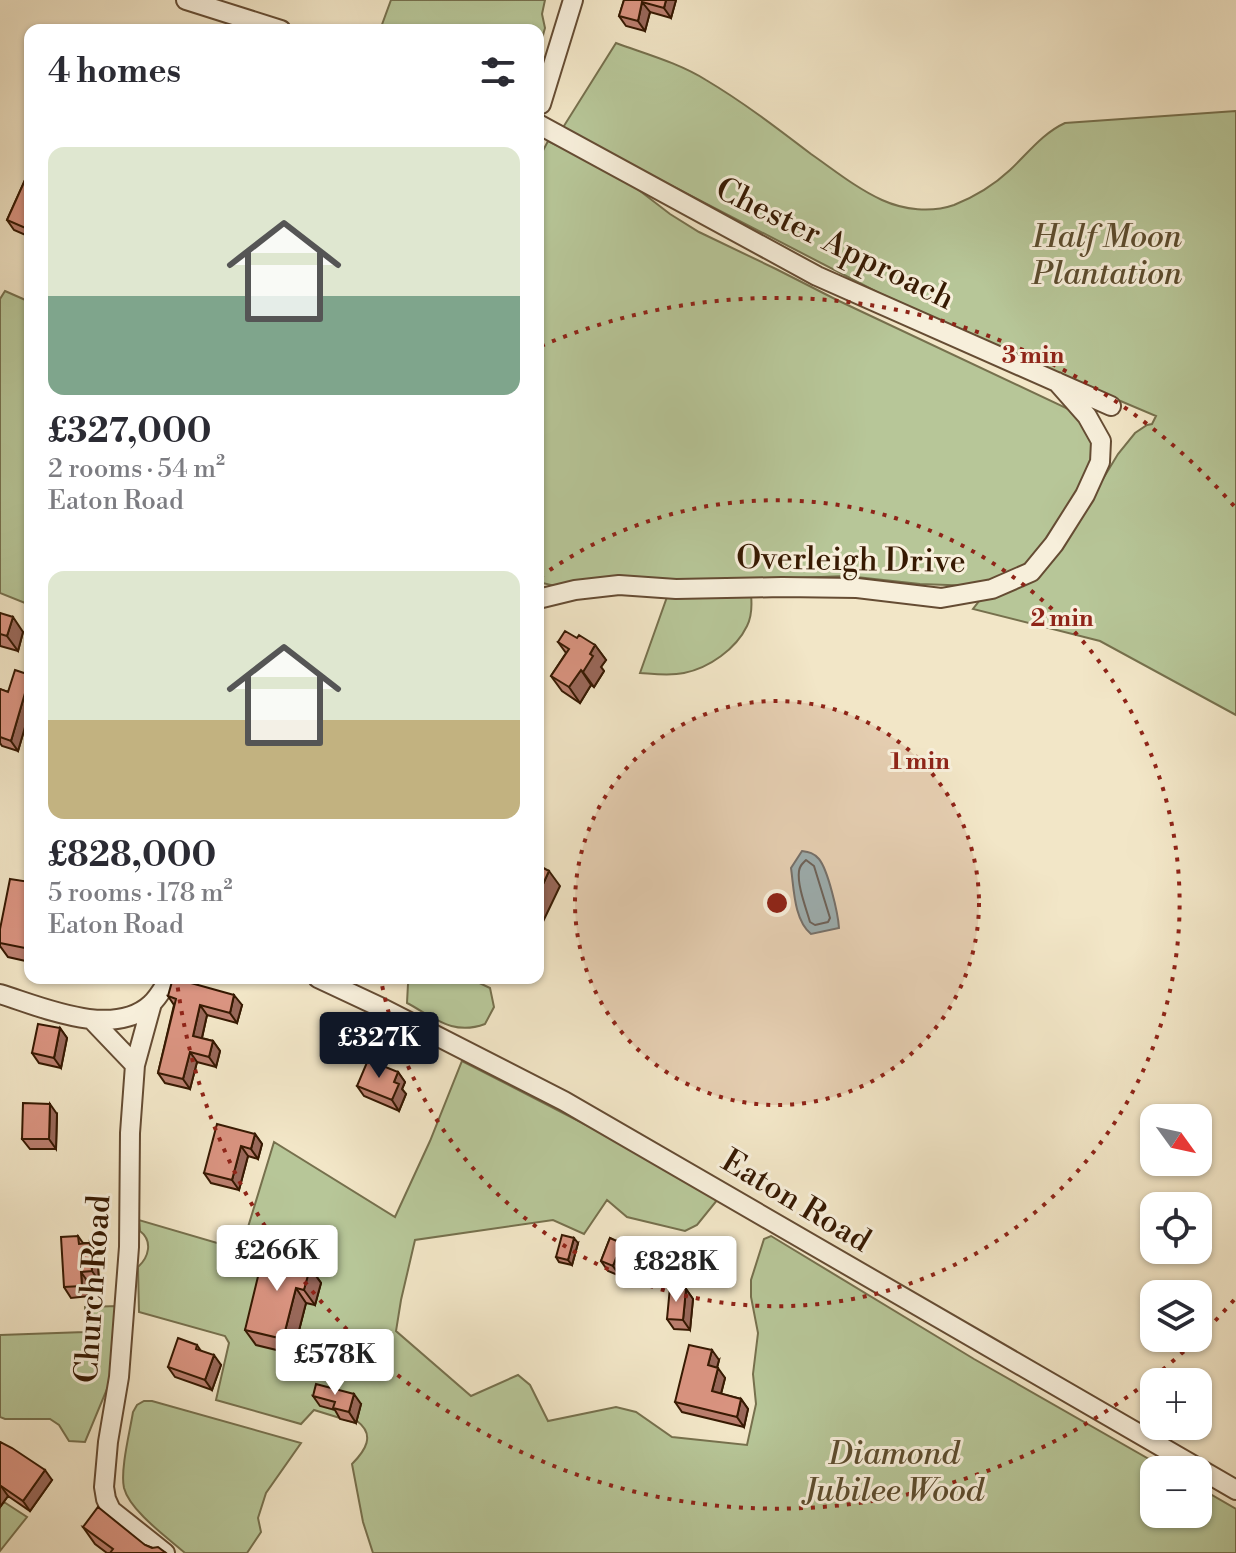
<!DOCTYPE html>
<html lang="en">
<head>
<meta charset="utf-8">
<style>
	body { margin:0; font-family:"Libre Bodoni",serif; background:#f2f2f3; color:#2b2b33; height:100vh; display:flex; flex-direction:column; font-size:30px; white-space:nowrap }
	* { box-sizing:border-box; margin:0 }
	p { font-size:26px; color:#7c7c81 }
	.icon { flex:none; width:44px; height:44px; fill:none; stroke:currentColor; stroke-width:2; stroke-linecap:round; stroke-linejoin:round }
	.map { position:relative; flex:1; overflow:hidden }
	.details { position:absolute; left:24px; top:24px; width:520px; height:960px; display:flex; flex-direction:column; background:#fff; border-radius:16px; box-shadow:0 2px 6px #0004 }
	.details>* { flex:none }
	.needle { width:52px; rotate:123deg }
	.controls { position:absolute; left:1140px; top:1104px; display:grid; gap:16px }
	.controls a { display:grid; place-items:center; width:72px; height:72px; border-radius:16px; background:#fff; box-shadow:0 2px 6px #0004; font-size:40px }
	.price { position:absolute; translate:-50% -68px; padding:0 18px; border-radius:8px; background:#fff; color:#222; font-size:26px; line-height:52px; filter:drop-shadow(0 2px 4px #0008) }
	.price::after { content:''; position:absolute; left:50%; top:48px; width:24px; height:18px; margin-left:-12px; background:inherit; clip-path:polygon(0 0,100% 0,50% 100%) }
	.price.selected { background:#111827; color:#fff }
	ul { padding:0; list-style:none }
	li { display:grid; align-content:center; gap:16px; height:424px; padding:0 24px }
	li span { display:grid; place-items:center; height:248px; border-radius:16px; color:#555 }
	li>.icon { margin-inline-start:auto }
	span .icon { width:144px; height:144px; fill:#fffc; stroke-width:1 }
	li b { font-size:34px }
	h2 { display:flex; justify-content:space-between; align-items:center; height:96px; padding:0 24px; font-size:34px }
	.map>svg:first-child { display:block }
</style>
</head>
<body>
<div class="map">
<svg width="1236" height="1553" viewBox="0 0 1236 1553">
	<rect width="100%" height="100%" fill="#f2e6c7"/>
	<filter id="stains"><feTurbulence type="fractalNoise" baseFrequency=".0025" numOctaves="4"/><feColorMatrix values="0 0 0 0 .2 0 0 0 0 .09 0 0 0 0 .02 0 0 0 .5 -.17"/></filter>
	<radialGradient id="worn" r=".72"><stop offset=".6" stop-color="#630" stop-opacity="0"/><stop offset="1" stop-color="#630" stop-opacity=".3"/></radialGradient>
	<path fill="#b7c698" stroke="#76704d" stroke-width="2" d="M391,0H545L542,14L545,28L538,53V30H380Z
		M616,43C646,54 679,63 706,80C743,102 777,128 811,154C834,170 856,188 882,200C904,210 931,213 954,205C974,197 994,185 1010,170C1028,153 1043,133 1065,123L1236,111V715L1100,641L973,609L983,596L1072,530L1118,454L1135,433L1147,425L1152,424L1156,416L1104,394L879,293L562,129Z
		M548,141L603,167L627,181L670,214L699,232L776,269L837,300L1098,423L1104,429L1106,434L1066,519L1029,561L1010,574L975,586L920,584L847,576L743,580H610L564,588L538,582V160Z
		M5,291L30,302V605L0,593V299Z
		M751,595C752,605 752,616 747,626C736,649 709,668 684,673C670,676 655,674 640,673L667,597Z
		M414,978H469L490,988L494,1007L485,1024C453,1036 435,1018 407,1003L408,984Z
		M462,1061L598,1131L718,1199L697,1225L685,1231L627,1217L607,1200L584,1234L553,1220L415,1240L401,1300L396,1331L471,1396L518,1375L530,1385L548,1421L616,1407L636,1412L672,1437L747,1445L756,1404L753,1374L758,1333L751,1297V1280L764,1239L771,1236L974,1359L1168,1470H1154V1514H1198V1487L1236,1509V1553H373L363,1522L352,1464C365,1451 376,1435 357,1421L356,1423L314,1410L301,1424L216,1400L229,1343L225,1336L139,1312L138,1267C149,1257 153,1241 140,1231L139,1220L241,1250L274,1142L395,1217L430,1141Z
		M118,1306L112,1377L85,1442L69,1441L59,1425L50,1419H5L0,1417V1335L85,1332V1307Z
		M144,1401H152L301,1443L266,1493L258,1518L261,1532L247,1553H185C168,1538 130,1511 124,1488C120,1470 130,1431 133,1412L137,1405Z
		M4,1502L27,1517L0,1551V1507Z"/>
	<path fill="#9ebdbe" stroke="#747b73" stroke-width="2" d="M802,851C809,852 814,853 819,859C828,870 838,913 839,928L811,934C794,920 794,889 791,868Z"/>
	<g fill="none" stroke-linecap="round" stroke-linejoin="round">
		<path stroke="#6a6b60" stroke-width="2" d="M806,860L814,866L830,918L828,922L815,925L810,922C806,908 797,885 799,871C800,865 802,864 806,860Z"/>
		<g stroke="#654c33" stroke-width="22">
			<path id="minor" d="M186,0L281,30
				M541,104L573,0
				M538,124L817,276L1111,406
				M538,599L575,590L619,585L676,589L782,587L857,588L941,598L992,589L1031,572L1054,544L1085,495L1100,462L1101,441L1087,416L1057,382
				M318,978L382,1008L564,1101L1236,1490
				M0,994C42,1007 113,1039 151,1004C159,997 164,986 170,978
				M152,1003L135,1065L130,1133L129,1247L119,1377L108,1442L104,1487L106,1499L111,1510L165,1553
				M93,1021L135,1065"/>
		</g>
		<use href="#minor" stroke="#f7efdb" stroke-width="18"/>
	</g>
	<path fill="#bb7f6f" stroke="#361902" stroke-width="2" d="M624,0H676L671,18L650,12L645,31L626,26L619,16Z
		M30,169V237L14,230L7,220Z
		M0,613L23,632L18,651L0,646Z
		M577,638L595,645L606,660L601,667L604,671L594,687L591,685L580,703L562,691L551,676L566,653L558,642Z
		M30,675V710L18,751L2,746L0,743V689L8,692Z
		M30,882V962L8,957L0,946V929Z
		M168,996L242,1005L237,1023L207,1015L202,1038L213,1041L220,1051L216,1067L197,1062L190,1089L165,1083L158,1073L174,1005Z
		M60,1028L67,1038L61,1068L39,1063L32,1053Z
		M398,1072L405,1082L402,1089L406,1094L399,1111L364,1096L357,1086Z
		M57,1114L56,1149H30L22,1139Z
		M255,1134L262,1144L258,1159L248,1156L239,1190L211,1183L204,1173Z
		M78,1236L83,1243H90L97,1253L99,1281L88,1282L89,1296L71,1298L64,1287Z
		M610,1238L669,1271L663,1286L624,1268L620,1276L608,1271L601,1261Z
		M578,1243L572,1265L559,1262L556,1257Z
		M317,1263L314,1273L321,1283L315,1305L306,1303L293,1354L256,1345L245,1330L280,1265Z
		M686,1289L693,1299L690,1330L674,1329L667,1319Z
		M197,1345L201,1351L221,1365L212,1390L175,1377L168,1367Z
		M719,1360L717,1368L725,1378L721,1394L741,1399L748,1409L744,1427L682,1412L675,1402Z
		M313,1396L361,1404L356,1423L340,1419L335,1410L320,1406Z
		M0,1442L52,1480L30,1511L8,1496L0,1507Z
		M83,1527L145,1545L166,1553H107L95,1544Z"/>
	<path fill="#99685a" stroke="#361902" stroke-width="2" d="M666,0H676L671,18L664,8Z
		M642,2L650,12L645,31L638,21Z
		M13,617L23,632L18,651L7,636Z
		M595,645L606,660L601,667L604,671L594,687L583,672L590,654Z
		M581,670L591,685L580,703L569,687Z
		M30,676V710L18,751L11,741Z
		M549,871L560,886L538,932V895Z
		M234,995L242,1005L237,1023L230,1013Z
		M200,1005L207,1015L200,1046L193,1036Z
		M60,1028L67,1038L61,1068L54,1058Z
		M213,1041L220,1051L216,1067L209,1057Z
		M190,1052L197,1062L190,1089L183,1079Z
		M398,1072L405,1082L402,1089L406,1094L399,1111L392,1100L394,1082Z
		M50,1104L57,1114L56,1149L49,1139Z
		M255,1134L262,1144L258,1159L251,1149Z
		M241,1146L248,1156L239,1190L232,1180Z
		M574,1238L578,1243L572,1265L568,1260Z
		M90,1243L97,1253L99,1281L92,1271Z
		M306,1248L317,1263L314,1273L321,1283L315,1305L304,1290L302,1266Z
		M616,1258L624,1268L620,1276L613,1266Z
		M662,1261L669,1271L663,1286L656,1275Z
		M81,1272L88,1282L89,1296L82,1286Z
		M296,1288L306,1303L293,1354L283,1339Z
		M686,1289L693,1299L690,1330L683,1320Z
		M712,1350L719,1360L715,1375L708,1365Z
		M214,1355L221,1365L212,1390L205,1380Z
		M718,1368L725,1378L719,1401L712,1391Z
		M354,1394L361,1404L356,1423L349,1412Z
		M741,1399L748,1409L744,1427L737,1417Z
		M45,1470L52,1480L30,1511L23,1501Z
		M1,1486L8,1496L0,1507V1487Z"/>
	<path fill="#da9481" stroke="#361902" stroke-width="2" d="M624,0H666L664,8L642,2L638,21L619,16Z
		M30,169V230L7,220Z
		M0,613L13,617L7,636L0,634Z
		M565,631L577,638L579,635L595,645L590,654L593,656L583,672L581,670L569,687L551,676L569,649L558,642Z
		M15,670L30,675V676L11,741L0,737V689L8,692Z
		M538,865L549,871L538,895Z
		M10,879L30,882V949L0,943V929Z
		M173,978L234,995L230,1013L200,1005L193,1036L213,1041L209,1057L190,1052L183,1079L158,1073L176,999L168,996Z
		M38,1024L60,1028L54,1058L32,1053Z
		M368,1060L398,1072L394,1082L399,1084L392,1100L357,1086Z
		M23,1103L50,1104L49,1139H22Z
		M217,1124L255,1134L251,1149L241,1146L232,1180L204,1173Z
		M562,1235L574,1238L568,1260L556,1257Z
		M78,1236L79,1244L90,1243L92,1271L81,1272L82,1286L64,1287L61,1237Z
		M610,1238L662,1261L656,1275L616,1258L613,1266L601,1261Z
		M286,1243L306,1248L302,1266L310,1268L304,1290L296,1288L283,1339L245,1330L262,1260L280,1265Z
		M670,1287L686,1289L683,1320L667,1319Z
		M178,1338L197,1345L196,1349L214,1355L205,1380L168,1367Z
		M689,1345L712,1350L708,1365L718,1368L712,1391L741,1399L737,1417L675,1402Z
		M316,1384L354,1394L349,1412L333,1408L335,1402L313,1396Z
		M0,1442L12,1448L45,1470L23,1501L1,1486L0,1487Z
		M98,1507L145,1545L152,1548L158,1547L166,1553H110L113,1549L83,1527Z"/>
	<circle cx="777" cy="903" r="202" fill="#8f2418" fill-opacity=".12"/>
	<g fill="none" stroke="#8f2418" stroke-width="4" stroke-dasharray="4 8">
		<circle cx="777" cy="903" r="202"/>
		<path d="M540 577A403 403 0 1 1 381 980"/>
		<path d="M1234 1300A605 605 0 0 1 177 982M541 346A605 605 0 0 1 1234 506"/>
	</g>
	<g text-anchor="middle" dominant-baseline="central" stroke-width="6" stroke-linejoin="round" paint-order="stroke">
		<g font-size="32" font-style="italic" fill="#5d4d2f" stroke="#f7efdb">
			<text x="1107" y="237">Half Moon<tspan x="1107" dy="37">Plantation</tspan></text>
			<text x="894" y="1454">Diamond<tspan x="894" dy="37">Jubilee Wood</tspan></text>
		</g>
		<g font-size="32" fill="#361902" stroke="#f7efdb">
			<text transform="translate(835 244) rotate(26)">Chester Approach</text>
			<text transform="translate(851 560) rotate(1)">Overleigh Drive</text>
			<text transform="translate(796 1201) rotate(31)">Eaton Road</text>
			<text transform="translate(93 1289) rotate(-86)">Church Road</text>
		</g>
	</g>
	<circle cx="777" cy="903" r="12" fill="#8f2418" stroke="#f7efdb" stroke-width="4"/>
	<g font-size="24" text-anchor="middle" font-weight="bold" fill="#8f2418" stroke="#f7efdb" stroke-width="6" stroke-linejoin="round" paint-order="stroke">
		<text x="1033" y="363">3 min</text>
		<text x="1062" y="626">2 min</text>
		<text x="920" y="769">1 min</text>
	</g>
	<rect width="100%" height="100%" filter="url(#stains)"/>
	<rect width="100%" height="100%" fill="url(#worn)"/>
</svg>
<div class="controls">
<a><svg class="needle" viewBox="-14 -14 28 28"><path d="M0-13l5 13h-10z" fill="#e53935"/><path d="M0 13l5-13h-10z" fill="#7c7c81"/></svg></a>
<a><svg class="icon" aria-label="locate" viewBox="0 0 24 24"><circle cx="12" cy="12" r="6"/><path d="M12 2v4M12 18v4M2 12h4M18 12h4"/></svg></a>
<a><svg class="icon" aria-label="layers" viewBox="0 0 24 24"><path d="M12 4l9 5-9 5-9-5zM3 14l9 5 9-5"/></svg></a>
<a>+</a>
<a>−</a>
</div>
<b class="price selected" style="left:379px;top:1080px">£327K</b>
<b class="price" style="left:277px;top:1293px">£266K</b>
<b class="price" style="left:676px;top:1304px">£828K</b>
<b class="price" style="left:335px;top:1397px">£578K</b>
<section class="details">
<h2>4 homes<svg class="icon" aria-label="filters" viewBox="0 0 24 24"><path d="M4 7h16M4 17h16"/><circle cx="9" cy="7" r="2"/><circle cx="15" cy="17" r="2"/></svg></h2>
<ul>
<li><span style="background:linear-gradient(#dfe7d0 60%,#7fa58c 0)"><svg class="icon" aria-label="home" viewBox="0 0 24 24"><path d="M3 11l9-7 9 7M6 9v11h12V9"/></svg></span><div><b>£327,000</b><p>2 rooms · 54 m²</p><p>Eaton Road</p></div></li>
<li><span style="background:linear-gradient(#dfe7d0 60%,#c2b280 0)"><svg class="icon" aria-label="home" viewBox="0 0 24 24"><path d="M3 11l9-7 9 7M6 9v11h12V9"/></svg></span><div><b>£828,000</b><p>5 rooms · 178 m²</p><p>Eaton Road</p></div></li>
</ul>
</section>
</div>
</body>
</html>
